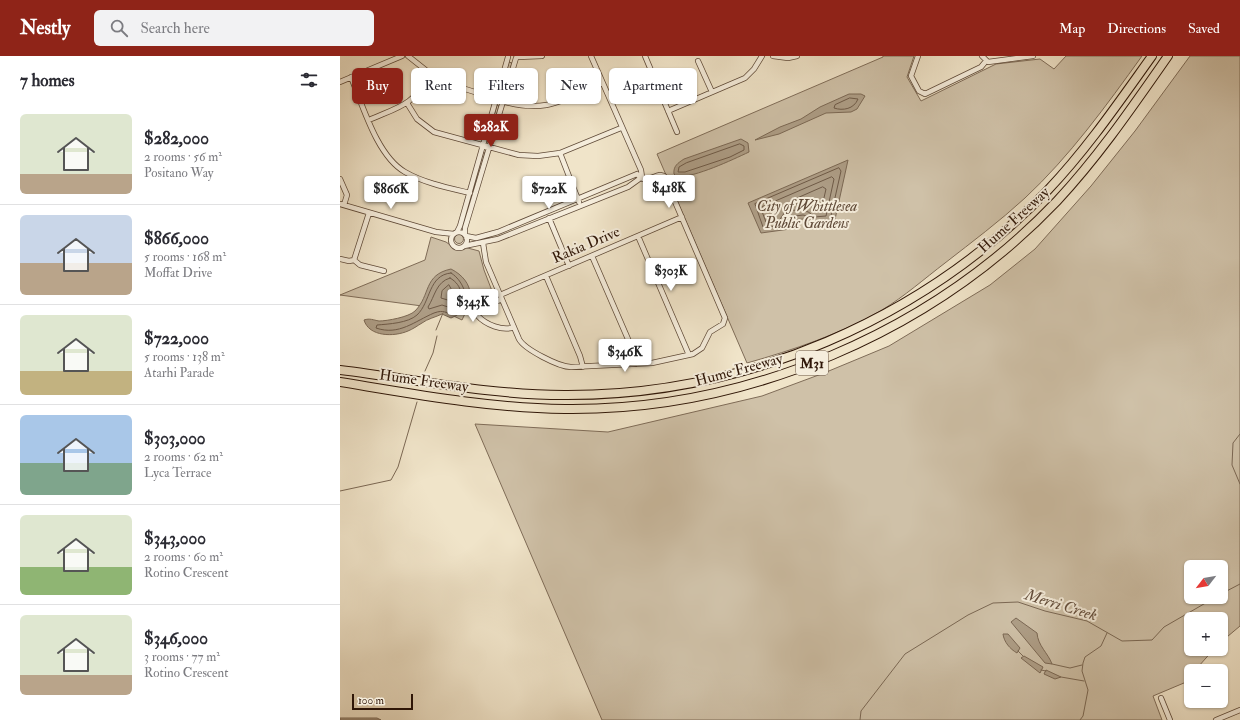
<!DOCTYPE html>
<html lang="en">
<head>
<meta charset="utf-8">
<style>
	body { margin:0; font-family:"IM FELL Double Pica",serif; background:#f2f2f3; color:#2b2b33; height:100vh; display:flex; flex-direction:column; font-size:15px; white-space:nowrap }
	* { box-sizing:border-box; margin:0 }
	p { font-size:13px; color:#7c7c81 }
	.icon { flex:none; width:22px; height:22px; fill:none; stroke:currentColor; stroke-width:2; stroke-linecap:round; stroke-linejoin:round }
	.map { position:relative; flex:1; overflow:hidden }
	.details { display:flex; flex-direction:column; background:#fff; width:340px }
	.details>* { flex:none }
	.guide { position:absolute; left:12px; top:12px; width:380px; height:36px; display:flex; gap:8px }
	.needle { width:26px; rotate:239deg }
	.buttons { position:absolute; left:844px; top:504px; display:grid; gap:8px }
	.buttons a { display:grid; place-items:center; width:44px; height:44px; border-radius:6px; background:#fff; box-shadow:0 1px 3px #0004; font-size:20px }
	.scale { position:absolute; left:12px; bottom:10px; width:61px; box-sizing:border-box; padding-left:4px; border:2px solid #2f1607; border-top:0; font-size:11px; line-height:14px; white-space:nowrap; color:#2f1607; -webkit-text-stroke:3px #f5eddc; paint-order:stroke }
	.price { position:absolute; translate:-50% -34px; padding:0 9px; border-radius:4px; background:#fff; color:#222; font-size:13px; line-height:26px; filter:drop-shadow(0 1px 2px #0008) }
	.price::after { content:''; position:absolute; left:50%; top:24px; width:12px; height:9px; margin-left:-6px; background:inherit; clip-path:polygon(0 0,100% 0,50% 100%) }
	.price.current { background:#8f2418; color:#fff }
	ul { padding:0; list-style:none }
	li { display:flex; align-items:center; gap:12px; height:100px; padding:0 20px }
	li+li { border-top:1px solid #e1e1e2 }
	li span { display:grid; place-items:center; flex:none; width:112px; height:80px; border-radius:6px; color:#555 }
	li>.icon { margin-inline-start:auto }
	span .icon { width:48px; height:48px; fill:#fffc; stroke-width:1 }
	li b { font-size:17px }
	h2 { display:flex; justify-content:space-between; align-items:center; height:48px; padding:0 20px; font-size:17px }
	.pill { padding:0 14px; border-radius:6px; background:#fff; box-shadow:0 1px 3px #0004; font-size:14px; line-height:36px }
	.pill.current { background:#8f2418; color:#fff }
	header { display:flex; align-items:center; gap:24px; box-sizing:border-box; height:56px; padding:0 20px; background:#8f2418; color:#fff }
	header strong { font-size:19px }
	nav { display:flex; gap:22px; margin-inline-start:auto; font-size:14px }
	.search { width:280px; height:36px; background:#f2f2f3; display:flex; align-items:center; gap:10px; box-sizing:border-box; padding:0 14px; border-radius:6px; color:#7c7c81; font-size:15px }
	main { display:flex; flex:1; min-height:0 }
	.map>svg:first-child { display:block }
</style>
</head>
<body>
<header>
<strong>Nestly</strong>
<div class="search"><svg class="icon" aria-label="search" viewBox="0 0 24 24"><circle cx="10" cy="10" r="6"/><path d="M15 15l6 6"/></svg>Search here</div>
<nav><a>Map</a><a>Directions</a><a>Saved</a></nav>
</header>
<main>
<section class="details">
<h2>7 homes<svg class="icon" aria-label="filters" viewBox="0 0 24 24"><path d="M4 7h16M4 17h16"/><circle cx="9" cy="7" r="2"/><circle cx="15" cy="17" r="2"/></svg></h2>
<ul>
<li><span style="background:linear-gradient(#dfe7d0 75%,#b9a48a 0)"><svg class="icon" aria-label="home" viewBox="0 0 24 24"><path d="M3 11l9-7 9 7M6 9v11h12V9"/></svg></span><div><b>$282,000</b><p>2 rooms · 56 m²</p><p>Positano Way</p></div></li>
<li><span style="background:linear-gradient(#c9d6e8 60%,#b9a48a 0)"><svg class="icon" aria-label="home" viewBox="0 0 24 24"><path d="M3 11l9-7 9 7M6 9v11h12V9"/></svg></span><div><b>$866,000</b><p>5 rooms · 168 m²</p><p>Moffat Drive</p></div></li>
<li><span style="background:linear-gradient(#dfe7d0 70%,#c2b280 0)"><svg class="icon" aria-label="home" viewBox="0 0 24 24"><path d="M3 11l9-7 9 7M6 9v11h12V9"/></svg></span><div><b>$722,000</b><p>5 rooms · 138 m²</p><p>Atarhi Parade</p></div></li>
<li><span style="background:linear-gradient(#a9c7e8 60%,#7fa58c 0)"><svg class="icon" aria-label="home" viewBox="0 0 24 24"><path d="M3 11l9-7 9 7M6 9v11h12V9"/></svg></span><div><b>$303,000</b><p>2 rooms · 62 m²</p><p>Lyca Terrace</p></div></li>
<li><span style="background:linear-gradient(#dfe7d0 65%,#8fb573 0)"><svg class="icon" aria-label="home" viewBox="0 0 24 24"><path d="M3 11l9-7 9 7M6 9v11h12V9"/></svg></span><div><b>$343,000</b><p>2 rooms · 60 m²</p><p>Rotino Crescent</p></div></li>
<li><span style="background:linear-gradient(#dfe7d0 75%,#b9a48a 0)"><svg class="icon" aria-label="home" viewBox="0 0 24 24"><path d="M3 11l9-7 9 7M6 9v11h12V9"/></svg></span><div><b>$346,000</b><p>3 rooms · 77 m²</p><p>Rotino Crescent</p></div></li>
</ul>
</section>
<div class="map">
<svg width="900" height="664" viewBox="0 0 900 664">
	<rect width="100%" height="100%" fill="#f0e4c9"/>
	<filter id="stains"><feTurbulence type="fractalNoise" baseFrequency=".005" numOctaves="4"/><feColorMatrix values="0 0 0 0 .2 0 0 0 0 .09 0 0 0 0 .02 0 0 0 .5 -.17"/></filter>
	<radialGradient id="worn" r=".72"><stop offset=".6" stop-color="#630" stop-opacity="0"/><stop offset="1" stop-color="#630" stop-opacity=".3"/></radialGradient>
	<path fill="#cfc1a8" stroke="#7f6c58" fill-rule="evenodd" d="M543,0H574L567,21L581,45L656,8L700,3L714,13L726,0H802C766,50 730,100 685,142C660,165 632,186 605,207C584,223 565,240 542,254C501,278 453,294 407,307L317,98L543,1Z
		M850,0H900V570L881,586V563H851V593H874L858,611L860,615H851V624L813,640L822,664H262L135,368L268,376L422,340L484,317L549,290L650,229L695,193L751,130L795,75ZM851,511H881V541H851Z
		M169,6L172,7L162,39L159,38Z
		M157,49L159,50L149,86L147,85Z
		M143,96L145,97L136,131H134Z
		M114.5 183a4.5 4.5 0 1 1 9 0a4.5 4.5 0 1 1-9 0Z
		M91,181L106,186L116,193L124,191L139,195L144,214L152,235L132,243L122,264L97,252L0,239L85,204Z"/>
	<path fill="#ae9e87" stroke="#7b6854" d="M509,38H521L525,40L517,53L511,56L486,57L439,78L415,84L440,71L461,63L480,51Z
		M401,83L408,87L409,96C392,104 356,121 337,121L334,118C333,110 338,107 344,103Z
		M508,104L494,168L465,172L464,163L449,164L450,173L421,177L408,147Z
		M111,213C135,225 138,251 111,262L102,258C96,261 87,263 82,267C77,270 73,273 68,275C54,281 29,281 24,264C30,262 33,264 39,265C47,265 69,261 75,255C91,239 83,219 111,213Z
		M676,562L697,577C698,590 708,597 712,608L705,607L671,566Z
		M663,578H668L680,592L677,597C670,593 664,586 663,578Z
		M684,600L703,611L700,617L681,602Z
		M706,614L721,621L715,623L704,618Z
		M0,662H37L41,664H0Z"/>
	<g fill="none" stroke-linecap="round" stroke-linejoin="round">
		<path stroke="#6e5a47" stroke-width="1" d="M510,42L518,43C514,53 503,55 494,52L495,49Z
			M400,88L404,90V94L390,101L345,116H338L339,111L346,107Z
			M499,112L501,115L490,164L470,167L467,160L463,159L447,161L444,170L423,171L415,148Z
			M492,121L494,123L486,160L474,161C467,152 457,153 445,156L438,166H426L421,153L422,151Z
			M483,131L486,133L481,155H477L467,148H450L451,145Z
			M111,217C125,225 135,253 112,257C105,258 105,253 94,257C75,265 59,280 36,272L37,269C49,268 68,267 77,259C91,246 88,219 111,217Z
			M110,222C123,229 126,246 111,252L102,249L89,253L88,251C95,240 96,226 110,222Z
			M109,229L115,240L111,245L101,242L102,235Z"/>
		<path stroke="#7b6854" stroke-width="1" d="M96,274L103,257
			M85,315L93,297L97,280
			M900,378L893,387L892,409L900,428
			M0,435L51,424L58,411L77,346
			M881,538L900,528
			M678,595L683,600
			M712,608L730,612L742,609
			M701,614L706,615
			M721,621L744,625
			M520,664L521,655L565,598L628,559L653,547L678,546L705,555L747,565L782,585L812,584L824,571L876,541
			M740,664L743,660L748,634L742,615L743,607L745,601L761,590L767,577"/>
		<g stroke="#5f4a38" stroke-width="6">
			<path id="street" d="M68,0L92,19L103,26L157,43
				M305,0L337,76
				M433,0L448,2L457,0
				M578,0L571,20L579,35L585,38L641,11L646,5
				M642,0L648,6L693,0
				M178,1L202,0
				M358,5L372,36
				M11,21C23,50 37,100 65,116C84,127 109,132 130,137
				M0,26L62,0
				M162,45C207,58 222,44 262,27
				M67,47L77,63L94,76L179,99L198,100L220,97L281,72
				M328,55L405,22L414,13L422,0
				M29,64C61,50 71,50 92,19
				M220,97L239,146
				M0,123L7,139L4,149
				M0,148L96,176L114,178
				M209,162L229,210
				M117,176L120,170L168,1
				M111 184a8 8 0 1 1 16 0a8 8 0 1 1-16 0Z
				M125,179V172L176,2
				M126,180L136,182L158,176L297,118
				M298,180L349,299
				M143,187L146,206L179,283C184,293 219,311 231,311L312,307L353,298L362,292L370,276L383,268L385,262L324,120L320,119C311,121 304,128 297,118
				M124,190L158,183L288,131L302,121L301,114L251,0
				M252,200L294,297L296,308
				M0,203L9,205L14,204
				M14,204L29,157
				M14,204L20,209L44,215
				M206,220L240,300L243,311
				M160,239L342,161
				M162,243C154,247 139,250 138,260C145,268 163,276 174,271
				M821,642L830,664
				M876,664L900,654"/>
		</g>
		<g stroke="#2f1607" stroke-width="10">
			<path id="highway" d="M0,314C74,323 149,339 224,339C406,340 582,264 708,134C747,93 779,46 812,0
				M0,326C74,338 149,352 225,353C407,355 591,277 717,145C759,100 793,50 828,0"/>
		</g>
		<use href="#street" stroke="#f5eddc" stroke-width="4.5"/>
		<use href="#highway" stroke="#f0e4c9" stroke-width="8"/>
	</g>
	<g text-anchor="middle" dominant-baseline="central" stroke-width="4" stroke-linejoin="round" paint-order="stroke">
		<rect fill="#f5eddc" stroke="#6a5647" stroke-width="1" x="456" y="295" width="32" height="24" rx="3"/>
		<g font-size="14" font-weight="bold" fill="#2f1607">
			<text x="472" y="307">M31</text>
		</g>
		<g font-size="15" font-style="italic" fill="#5f4937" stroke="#f5eddc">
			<text x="467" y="150">City of Whittlesea<tspan x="467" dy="17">Public Gardens</tspan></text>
		</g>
		<g font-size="15" fill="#2f1607" stroke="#f5eddc">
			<text transform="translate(674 164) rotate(-42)">Hume Freeway</text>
			<text transform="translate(246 189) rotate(-23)">Rakia Drive</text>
			<text transform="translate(399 314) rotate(-15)">Hume Freeway</text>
			<text transform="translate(84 325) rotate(8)">Hume Freeway</text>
		</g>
		<g font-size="16" font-style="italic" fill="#624c3a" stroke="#f5eddc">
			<text transform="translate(721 549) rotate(17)">Merri Creek</text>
		</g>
	</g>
	<rect width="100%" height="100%" filter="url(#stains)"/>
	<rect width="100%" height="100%" fill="url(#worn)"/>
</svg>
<div class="buttons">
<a><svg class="needle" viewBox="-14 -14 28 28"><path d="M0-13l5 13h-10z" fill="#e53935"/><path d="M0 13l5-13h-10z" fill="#7c7c81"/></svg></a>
<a>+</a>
<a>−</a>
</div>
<div class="scale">100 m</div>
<b class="price current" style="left:151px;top:92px">$282K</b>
<b class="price" style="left:329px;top:153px">$418K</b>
<b class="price" style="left:51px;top:154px">$866K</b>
<b class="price" style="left:209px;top:154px">$722K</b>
<b class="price" style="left:331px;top:236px">$303K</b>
<b class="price" style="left:133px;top:267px">$343K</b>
<b class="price" style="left:285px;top:317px">$346K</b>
<div class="guide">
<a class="pill current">Buy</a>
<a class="pill">Rent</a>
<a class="pill">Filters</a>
<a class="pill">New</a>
<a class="pill">Apartment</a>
</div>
</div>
</main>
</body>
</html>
